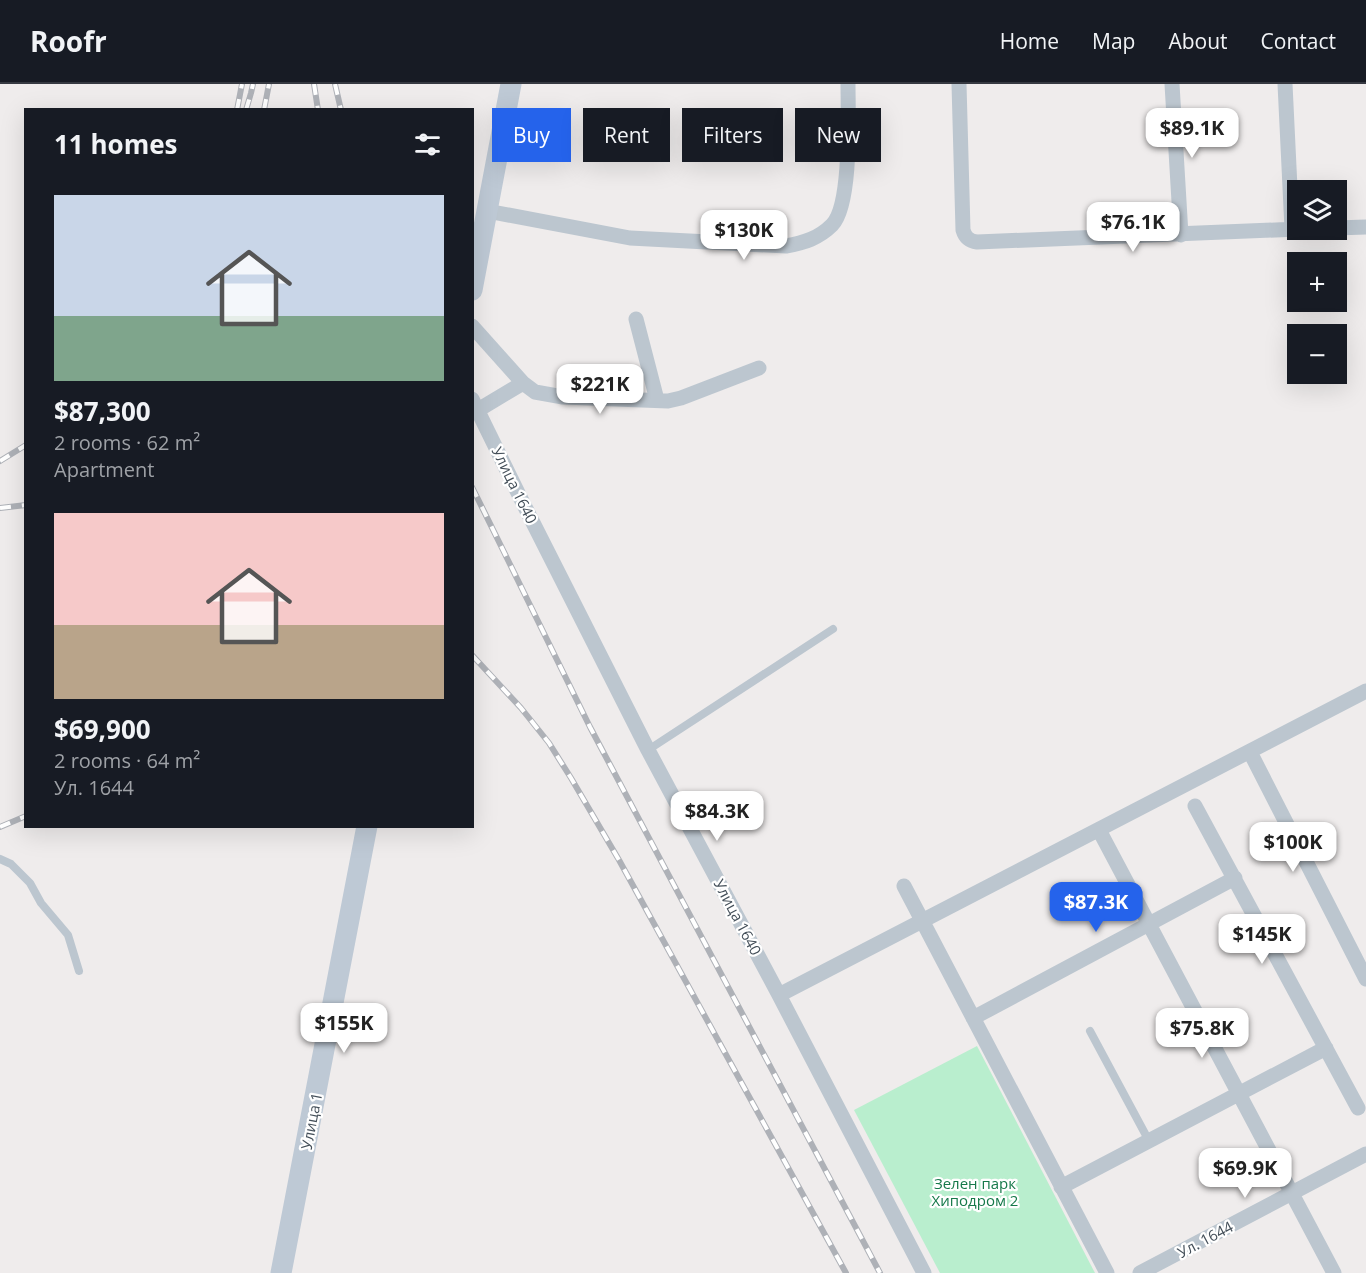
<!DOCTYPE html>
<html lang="en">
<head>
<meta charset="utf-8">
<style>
	body { margin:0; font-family:"Open Sans",sans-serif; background:#20242c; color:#f1f3f6; height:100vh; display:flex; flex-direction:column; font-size:22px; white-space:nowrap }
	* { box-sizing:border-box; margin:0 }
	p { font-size:20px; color:#9ea1a6 }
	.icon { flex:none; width:33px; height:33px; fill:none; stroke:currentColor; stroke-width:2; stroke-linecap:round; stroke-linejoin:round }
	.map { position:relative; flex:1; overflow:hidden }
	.side { position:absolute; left:24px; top:24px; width:450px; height:720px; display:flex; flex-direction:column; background:#171b24; border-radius:0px; box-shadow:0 6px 24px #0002 }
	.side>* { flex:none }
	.top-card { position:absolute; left:492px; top:24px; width:570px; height:54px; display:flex; gap:12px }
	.tools { position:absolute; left:1287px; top:96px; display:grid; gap:12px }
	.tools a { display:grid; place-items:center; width:60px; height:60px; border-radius:0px; background:#171b24; box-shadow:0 6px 24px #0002; font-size:30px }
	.price { position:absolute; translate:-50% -51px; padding:0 14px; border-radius:12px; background:#fff; color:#222; font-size:20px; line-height:39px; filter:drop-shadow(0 2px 3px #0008) }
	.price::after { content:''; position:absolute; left:50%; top:36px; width:18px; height:14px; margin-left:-9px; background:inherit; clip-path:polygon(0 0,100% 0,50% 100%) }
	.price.active { background:#2563eb; color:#fff }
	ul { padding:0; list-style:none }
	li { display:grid; align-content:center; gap:12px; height:318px; padding:0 30px }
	li span { display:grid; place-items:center; height:186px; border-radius:0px; color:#555 }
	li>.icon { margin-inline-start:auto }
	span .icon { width:108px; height:108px; fill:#fffc; stroke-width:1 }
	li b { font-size:26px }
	h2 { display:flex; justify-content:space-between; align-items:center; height:72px; padding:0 30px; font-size:26px }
	.chip { padding:0 21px; border-radius:0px; background:#171b24; box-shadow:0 6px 24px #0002; font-size:21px; line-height:54px }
	.chip.active { background:#2563eb; color:#fff }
	header { display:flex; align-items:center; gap:36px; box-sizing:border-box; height:84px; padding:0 30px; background:#171b24; border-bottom:2px solid #363941 }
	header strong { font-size:28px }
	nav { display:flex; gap:33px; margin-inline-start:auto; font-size:21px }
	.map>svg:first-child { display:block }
</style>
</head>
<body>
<header>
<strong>Roofr</strong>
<nav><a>Home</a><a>Map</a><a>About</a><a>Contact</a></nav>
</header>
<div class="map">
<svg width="1366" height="1189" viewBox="0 0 1366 1189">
	<rect width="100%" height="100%" fill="#efecec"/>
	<path fill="#b9eece" d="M977,962L1095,1189H940L854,1026Z"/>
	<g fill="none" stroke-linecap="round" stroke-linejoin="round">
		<path stroke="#bcc6cf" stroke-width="8" d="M648,666L833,545
			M0,775L11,780L30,799L41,819L68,851L79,887
			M1090,947L1149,1057"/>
		<path stroke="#bcc6cf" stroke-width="15" d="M959,0L963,146C965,153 969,157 977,158L1298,145
			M1172,0L1181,151
			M1285,0L1292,145
			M487,127L630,154L786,162C804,159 819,154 832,141C852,121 848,30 848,0
			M1336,144L1366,143
			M636,235L657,316
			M472,242L523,299L535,308L563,313L668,317L681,314L759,284
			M472,315L521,415L648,666L779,911L924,1189
			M478,326L523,299
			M1250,668L1366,895
			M1195,722L1358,1024
			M1099,746L1334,1189
			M904,802L1107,1189
			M779,911L1366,607
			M973,934L1235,794
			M1061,1103L1326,964
			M1140,1189L1366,1070"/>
		<path stroke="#bec9d5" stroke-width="21" d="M472,206L511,0
			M281,1189L367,742"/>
		<g stroke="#aeb1b7" stroke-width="6">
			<path id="rail" d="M314,0L318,26
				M335,0L341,26
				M237,26L242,0
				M246,26L251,9L253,0
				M264,26L269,0
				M0,377L26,361
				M472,403L590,643L880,1189
				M0,424L26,421
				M472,571L521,624L549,659L571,694L619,776L846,1189
				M0,743L26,732"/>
		</g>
		<use href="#rail" stroke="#fff" stroke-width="4" stroke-dasharray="11" stroke-linecap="butt"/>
	</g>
	<g text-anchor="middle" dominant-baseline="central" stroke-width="4.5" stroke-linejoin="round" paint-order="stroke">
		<g font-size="15" fill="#444f59" stroke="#fff">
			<text transform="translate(515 401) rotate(64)">Улица 1640</text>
			<text transform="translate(738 833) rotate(62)">Улица 1640</text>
			<text transform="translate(311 1037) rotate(-79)">Улица 1</text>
			<text transform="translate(1205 1155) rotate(-28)">Ул. 1644</text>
		</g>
		<g font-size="15" fill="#16794a" stroke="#fff">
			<text x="975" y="1099">Зелен парк<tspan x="975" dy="17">Хиподром 2</tspan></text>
		</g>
	</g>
</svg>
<div class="tools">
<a><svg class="icon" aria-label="layers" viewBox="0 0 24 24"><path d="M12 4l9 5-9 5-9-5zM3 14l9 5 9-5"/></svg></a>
<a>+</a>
<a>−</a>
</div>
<b class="price" style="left:1192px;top:75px">$89.1K</b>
<b class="price" style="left:1133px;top:169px">$76.1K</b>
<b class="price" style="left:744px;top:177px">$130K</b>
<b class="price" style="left:600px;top:331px">$221K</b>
<b class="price" style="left:717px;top:758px">$84.3K</b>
<b class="price" style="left:1293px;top:789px">$100K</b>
<b class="price active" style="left:1096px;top:849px">$87.3K</b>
<b class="price" style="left:1262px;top:881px">$145K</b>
<b class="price" style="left:344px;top:970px">$155K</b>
<b class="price" style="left:1202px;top:975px">$75.8K</b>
<b class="price" style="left:1245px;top:1115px">$69.9K</b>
<div class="top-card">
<a class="chip active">Buy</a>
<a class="chip">Rent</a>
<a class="chip">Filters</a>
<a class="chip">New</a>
</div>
<section class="side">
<h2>11 homes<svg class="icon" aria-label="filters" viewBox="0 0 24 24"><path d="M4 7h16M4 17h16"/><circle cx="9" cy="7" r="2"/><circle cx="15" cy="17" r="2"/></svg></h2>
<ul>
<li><span style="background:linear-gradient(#c9d6e8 65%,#7fa58c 0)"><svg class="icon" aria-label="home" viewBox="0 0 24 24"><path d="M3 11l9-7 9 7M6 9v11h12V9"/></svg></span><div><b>$87,300</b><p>2 rooms · 62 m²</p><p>Apartment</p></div></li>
<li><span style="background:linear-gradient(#f6c9c9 60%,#b9a48a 0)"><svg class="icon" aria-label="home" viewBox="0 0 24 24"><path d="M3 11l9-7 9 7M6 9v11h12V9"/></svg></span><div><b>$69,900</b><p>2 rooms · 64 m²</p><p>Ул. 1644</p></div></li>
</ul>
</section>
</div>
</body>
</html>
